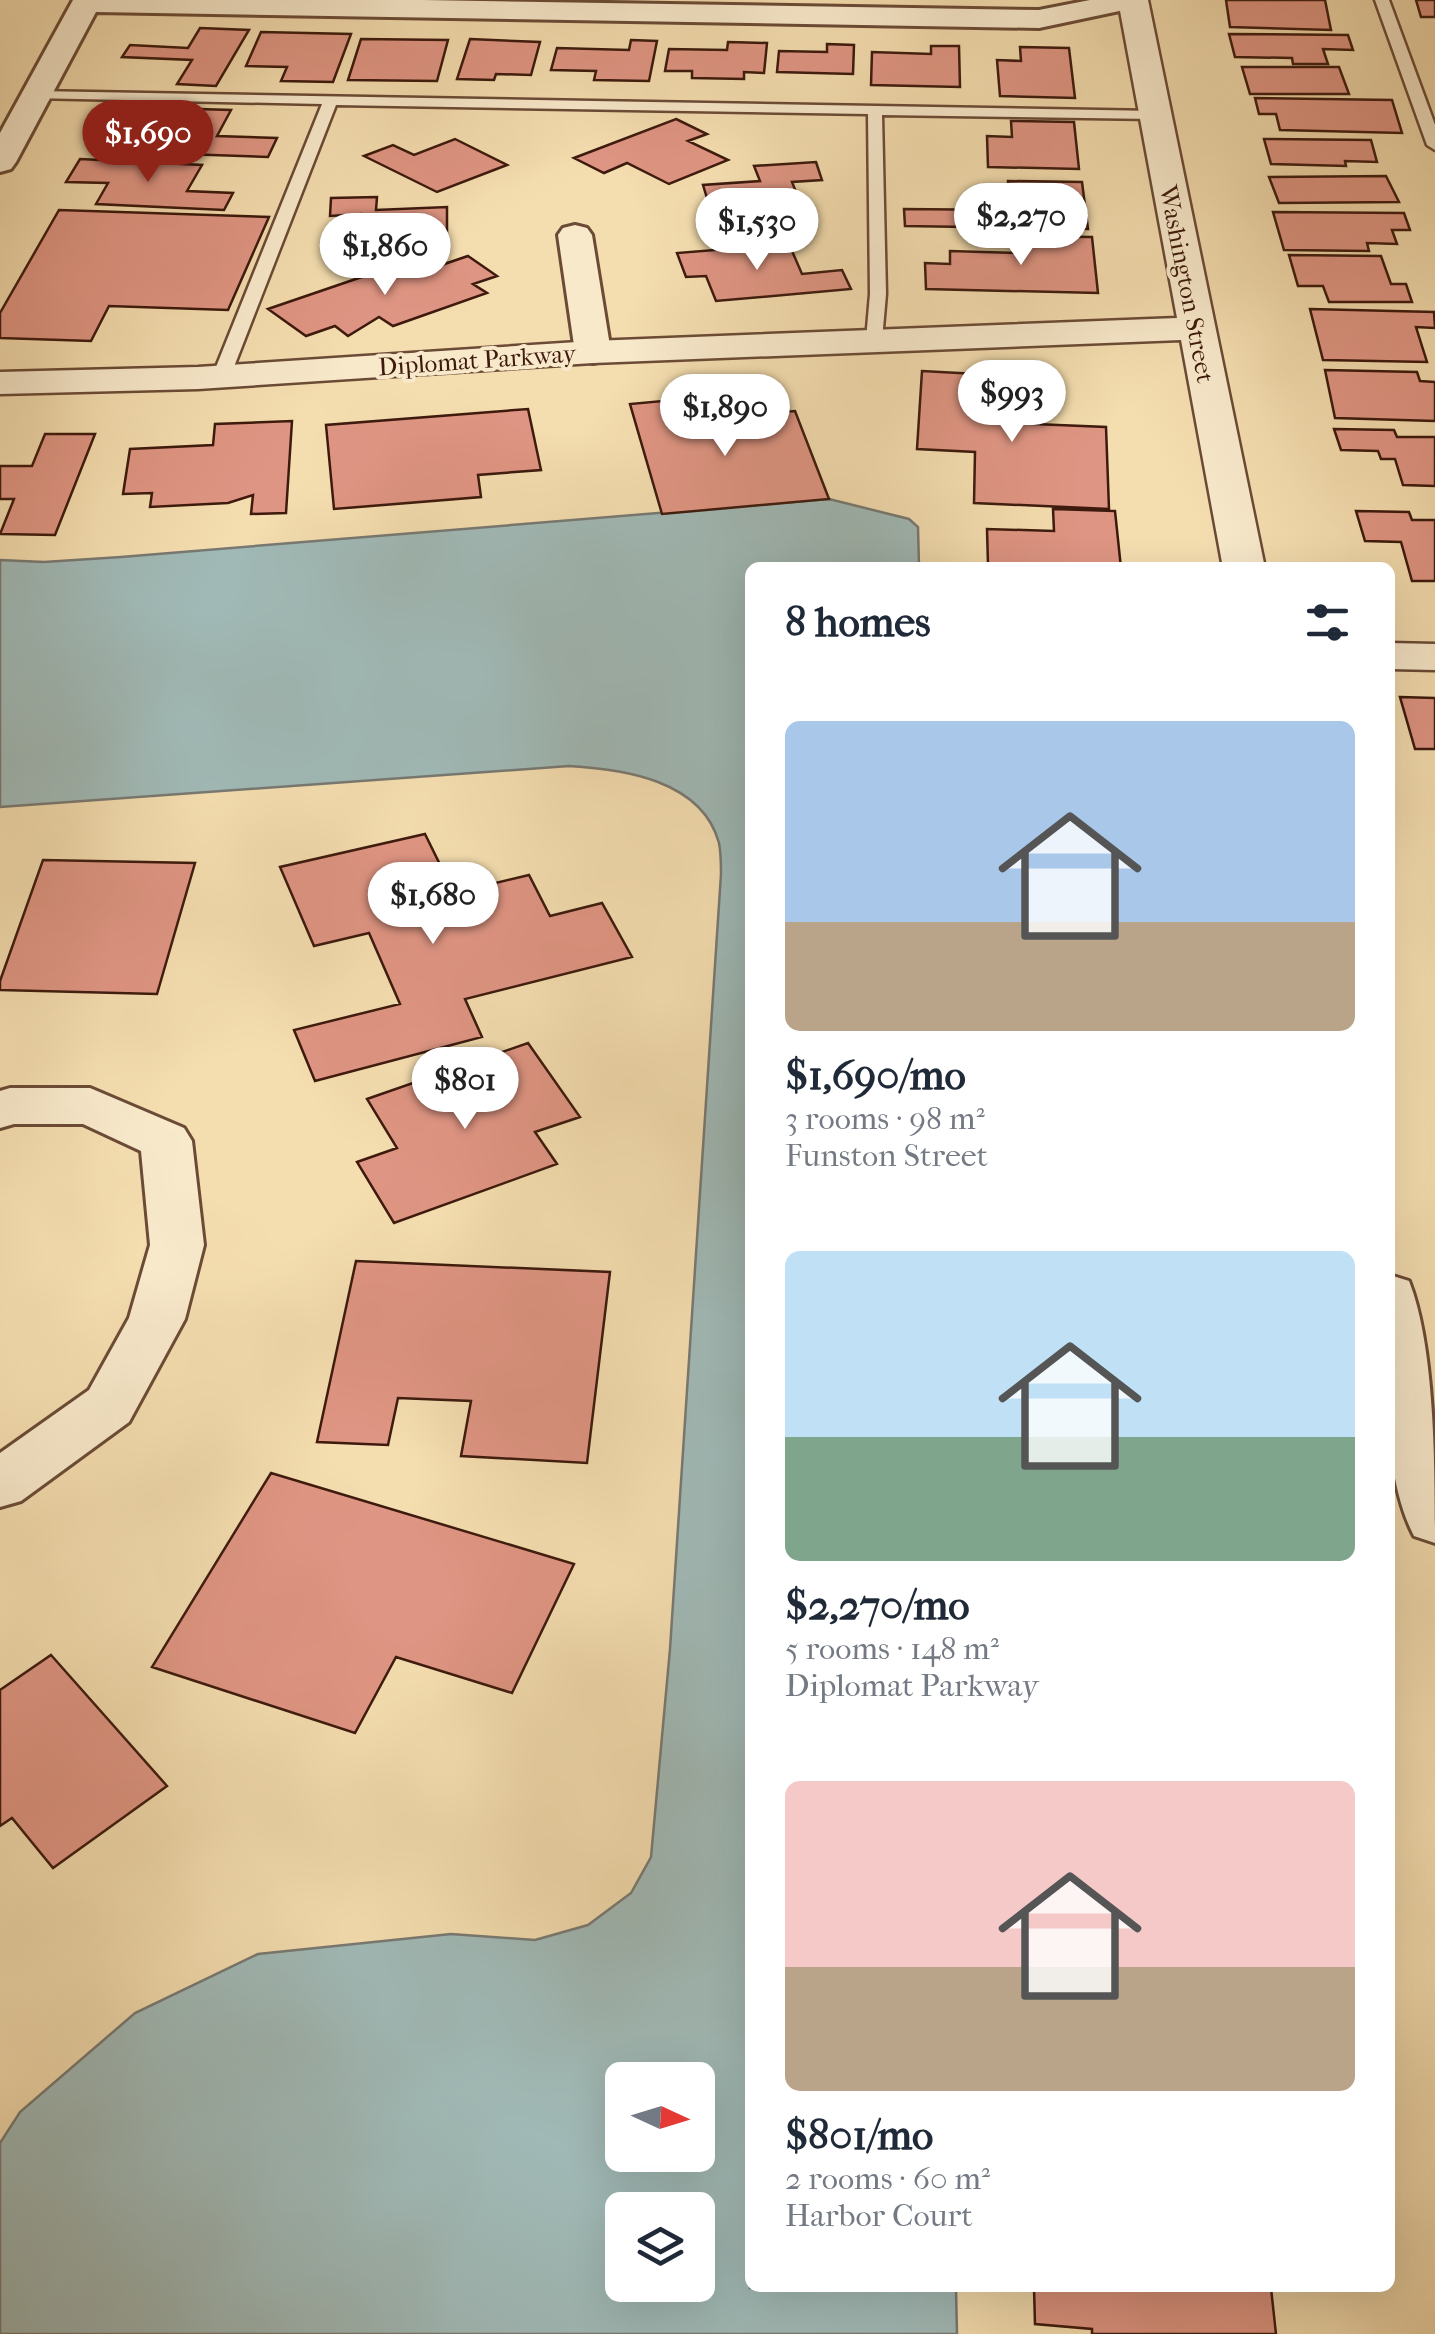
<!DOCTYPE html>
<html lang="en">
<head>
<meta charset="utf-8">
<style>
	body { margin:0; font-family:"IM FELL French Canon",serif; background:#f6f6f7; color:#1f2937; height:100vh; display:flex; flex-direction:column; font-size:38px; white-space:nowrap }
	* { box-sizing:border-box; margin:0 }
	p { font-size:32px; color:#747a83 }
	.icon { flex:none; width:55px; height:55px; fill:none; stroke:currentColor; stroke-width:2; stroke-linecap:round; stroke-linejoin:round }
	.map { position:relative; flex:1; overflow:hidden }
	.sheet { position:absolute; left:745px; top:562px; width:650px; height:1730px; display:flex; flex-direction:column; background:#fff; border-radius:15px; box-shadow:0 10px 40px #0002 }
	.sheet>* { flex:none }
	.needle { width:65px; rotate:94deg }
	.fabs { position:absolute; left:605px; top:2062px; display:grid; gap:20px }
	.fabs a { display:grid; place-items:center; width:110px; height:110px; border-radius:15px; background:#fff; box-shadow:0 10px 40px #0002; font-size:50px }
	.price { position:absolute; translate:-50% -85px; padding:0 22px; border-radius:35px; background:#fff; color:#222; font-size:32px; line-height:65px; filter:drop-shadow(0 2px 5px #0008) }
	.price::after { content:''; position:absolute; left:50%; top:60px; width:30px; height:22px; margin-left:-15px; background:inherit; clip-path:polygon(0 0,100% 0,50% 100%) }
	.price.current { background:#8f2418; color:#fff }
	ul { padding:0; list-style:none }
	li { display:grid; align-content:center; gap:20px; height:530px; padding:0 40px }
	li span { display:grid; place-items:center; height:310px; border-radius:15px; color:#555 }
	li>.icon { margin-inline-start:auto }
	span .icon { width:180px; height:180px; fill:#fffc; stroke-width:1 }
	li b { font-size:42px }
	h2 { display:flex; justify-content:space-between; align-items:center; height:120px; padding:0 40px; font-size:42px }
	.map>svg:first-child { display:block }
</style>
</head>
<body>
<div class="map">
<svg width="1435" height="2334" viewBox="0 0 1435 2334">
	<rect width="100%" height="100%" fill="#f4ddaf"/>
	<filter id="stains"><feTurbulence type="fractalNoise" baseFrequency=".002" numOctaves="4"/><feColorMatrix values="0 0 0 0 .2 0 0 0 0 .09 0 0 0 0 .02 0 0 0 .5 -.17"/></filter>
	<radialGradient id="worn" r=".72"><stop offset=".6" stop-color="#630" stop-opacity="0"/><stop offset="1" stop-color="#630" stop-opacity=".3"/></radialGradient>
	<path fill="#a0b9b6" stroke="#787972" stroke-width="2.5" fill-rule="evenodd" d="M829,499L909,519L918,527L919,567L750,568V2288H956L957,2334H0V2143L20,2112L135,2013L258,1954L451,1934L535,1940L588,1925L631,1893L651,1857L670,1649L721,874C721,864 721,853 719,843C702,780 623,769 569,766L0,807V560L44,562L121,557ZM622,2080H698V2155H622ZM622,2210H698V2285H622Z"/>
	<path fill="#df9583" stroke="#3d1a0d" stroke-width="2.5" d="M1226,0H1325L1331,30L1230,27Z
		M1416,0H1435V17H1421Z
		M200,28L249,30L216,86L177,84L192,60L122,57L130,45L188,48Z
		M261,32L351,34L333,82L281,81L287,67L246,66Z
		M1229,34L1348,35L1353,50L1323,49L1328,64H1293L1292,58L1235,57Z
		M361,39L448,40L437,81L348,80Z
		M470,39L540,42L531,75L496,74L494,80L457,79Z
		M631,40L657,41L649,81L594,80L596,71L551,70L557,48L629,50Z
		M728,42L767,43L764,73L744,72V79L692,78V71H665L669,49L727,50Z
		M827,44L854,45L853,74L777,72L779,51L827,52Z
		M931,46H959L960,87L871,85L872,52L931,54Z
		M1020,47L1069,48L1075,98L1000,96L997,60L1021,61Z
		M1242,67H1339L1349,94H1250Z
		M1255,98L1392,100L1402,133L1280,130L1276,114H1259Z
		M126,107L231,110L217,136L277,138L268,157L125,152L142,122L118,121Z
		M676,119L707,134L688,141L728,160L669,184L627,163L604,173L574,158Z
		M1011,121L1074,122L1079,169L988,167L987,136L1012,137Z
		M455,139L507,165L437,192L364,156L393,145L414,155Z
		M1264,139L1371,140L1377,162L1345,161L1346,166L1271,164Z
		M80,159L202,165L187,191L233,193L224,210L96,204L108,183L66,182Z
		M816,162L822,180L792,182L809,225L717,231L703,185L760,181L754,166Z
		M1386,176L1399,202L1279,203L1269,177Z
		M1008,181L1082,182L1088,229L905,226L904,209L1010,210Z
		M377,197L376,210L447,207V254L359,257L361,214L330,216L331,198Z
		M59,210L269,217L228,310L109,306L91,341L0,338V313Z
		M1273,212L1404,213L1410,230H1392L1397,244L1367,243L1369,251L1284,250Z
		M1020,236L1092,237L1098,293L926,289L925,263L950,264V251L1022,253Z
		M789,244L802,274L842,270L851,289L716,301L706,276L686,277L677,253Z
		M1289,255L1381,256L1391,284H1406L1412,302H1329L1323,286H1298Z
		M468,256L497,276L473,284L487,293L393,326L379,317L348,336L335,326L306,336L268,309L394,266L409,276Z
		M1310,309L1434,312L1435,328L1416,327L1427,362L1323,360Z
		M1325,370L1417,372L1420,381L1435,382V421L1335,418Z
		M922,371L1013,376L1012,423L1106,427L1109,509L974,503L975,452L917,449Z
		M684,399L690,420L795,411L829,499L662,514L630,404Z
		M528,409L541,470L478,475L481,497L334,509L326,425Z
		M292,421L286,513L251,514L253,495L228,503L150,507L152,493L123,494L130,449L213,445L215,424Z
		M1334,429L1394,430L1397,437H1435V486L1403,485L1395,459H1381L1378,451L1341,450Z
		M45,434H95L55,535L0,534L14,499H0V466H32Z
		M1053,509L1115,511L1121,568H954V564L988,565L987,529L1054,531Z
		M1356,511L1409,512L1412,520H1435V581H1412L1401,542L1365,541Z
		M1400,697L1435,698V749H1415Z
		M425,834L454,893L529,875L550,916L602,903L632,957L465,999L482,1037L315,1081L294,1030L400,1004L369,933L314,946L280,867Z
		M43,860L195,863L157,994L0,990V981Z
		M528,1043L580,1117L535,1132L557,1164L394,1223L357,1162L397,1148L367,1099Z
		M356,1261L610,1272L587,1463L461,1456L471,1401L398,1398L388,1445L317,1442Z
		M271,1473L574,1564L512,1693L396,1657L355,1733L152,1667Z
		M51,1655L167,1786L53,1868L12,1818L0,1826V1690Z
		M1034,2288H1271L1276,2334H1092V2329L1035,2324Z"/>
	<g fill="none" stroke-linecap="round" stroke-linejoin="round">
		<g stroke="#6b4b36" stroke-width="5">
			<path id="service" d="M1375,0H1389L1435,125V150L1427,145Z
				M36,91L1155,111L1162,115L1155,119L882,115L886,294L882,340L874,345L866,340L870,294L868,114L336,105L230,377L221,382L212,377L322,104L31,98V92Z"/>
		</g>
		<g stroke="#6b4b36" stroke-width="6">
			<path id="minor" d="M73,0H423L1039,10L1090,0H1147L1143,6L1039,28L96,12L16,162L11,169L0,172V133Z
				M575,225L587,228L592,235L611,352L606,360L593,363L580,360L575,352L558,235L563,228Z
				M10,1088H90L184,1128L192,1141L204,1245L185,1319L129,1422L21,1501L0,1507V1453L89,1390L129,1318L150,1245L141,1151L83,1124H14L0,1128V1091Z
				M1390,1275L1409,1281C1435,1347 1435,1467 1435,1543L1414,1536C1377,1464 1390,1354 1390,1275Z"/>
		</g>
		<g stroke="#6b4b36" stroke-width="5">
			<path id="tertiary" d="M1118,0H1148L1265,568H1223L1181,340L593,363L198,389L0,394V372L198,367L593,341L1177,318Z
				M1390,643L1435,644V670L1390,669Z"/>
		</g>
		<use href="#service" fill="#f8e9cb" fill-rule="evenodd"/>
		<use href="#minor" fill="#f8e9cb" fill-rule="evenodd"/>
		<use href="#tertiary" fill="#f8e9cb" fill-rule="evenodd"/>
	</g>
	<g text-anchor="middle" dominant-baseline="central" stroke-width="8" stroke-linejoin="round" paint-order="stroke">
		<g font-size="25" fill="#3d1a0d" stroke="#f8e9cb">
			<text transform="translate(1187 284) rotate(79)">Washington Street</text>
			<text transform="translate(477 360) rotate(-4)">Diplomat Parkway</text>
		</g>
	</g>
	<rect width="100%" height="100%" filter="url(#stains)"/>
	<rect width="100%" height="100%" fill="url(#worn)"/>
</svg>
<div class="fabs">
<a><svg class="needle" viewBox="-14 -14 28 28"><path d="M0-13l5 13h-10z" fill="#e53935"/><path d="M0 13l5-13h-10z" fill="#747a83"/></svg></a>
<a><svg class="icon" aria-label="layers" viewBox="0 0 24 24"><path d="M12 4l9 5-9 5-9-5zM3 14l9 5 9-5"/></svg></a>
</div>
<b class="price current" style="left:148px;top:185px">$1,690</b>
<b class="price" style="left:1021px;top:268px">$2,270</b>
<b class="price" style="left:757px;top:273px">$1,530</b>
<b class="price" style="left:385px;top:298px">$1,860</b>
<b class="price" style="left:1012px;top:445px">$993</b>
<b class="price" style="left:725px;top:459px">$1,890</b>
<b class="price" style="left:433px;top:947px">$1,680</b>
<b class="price" style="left:465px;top:1132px">$801</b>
<section class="sheet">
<h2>8 homes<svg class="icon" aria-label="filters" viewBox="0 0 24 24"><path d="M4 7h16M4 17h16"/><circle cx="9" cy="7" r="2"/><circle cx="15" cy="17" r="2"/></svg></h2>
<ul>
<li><span style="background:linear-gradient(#a9c7e8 65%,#b9a48a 0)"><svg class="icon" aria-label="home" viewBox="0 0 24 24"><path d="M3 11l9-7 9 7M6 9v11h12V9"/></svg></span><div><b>$1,690/mo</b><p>3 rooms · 98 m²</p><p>Funston Street</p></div></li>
<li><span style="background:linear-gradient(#bfe0f5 60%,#7fa58c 0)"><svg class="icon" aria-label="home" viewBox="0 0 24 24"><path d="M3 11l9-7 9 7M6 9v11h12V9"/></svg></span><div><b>$2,270/mo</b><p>5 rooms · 148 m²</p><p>Diplomat Parkway</p></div></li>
<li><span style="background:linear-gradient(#f6c9c9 60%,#b9a48a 0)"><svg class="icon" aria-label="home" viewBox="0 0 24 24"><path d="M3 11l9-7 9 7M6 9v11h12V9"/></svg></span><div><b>$801/mo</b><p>2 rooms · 60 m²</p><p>Harbor Court</p></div></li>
</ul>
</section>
</div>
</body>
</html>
